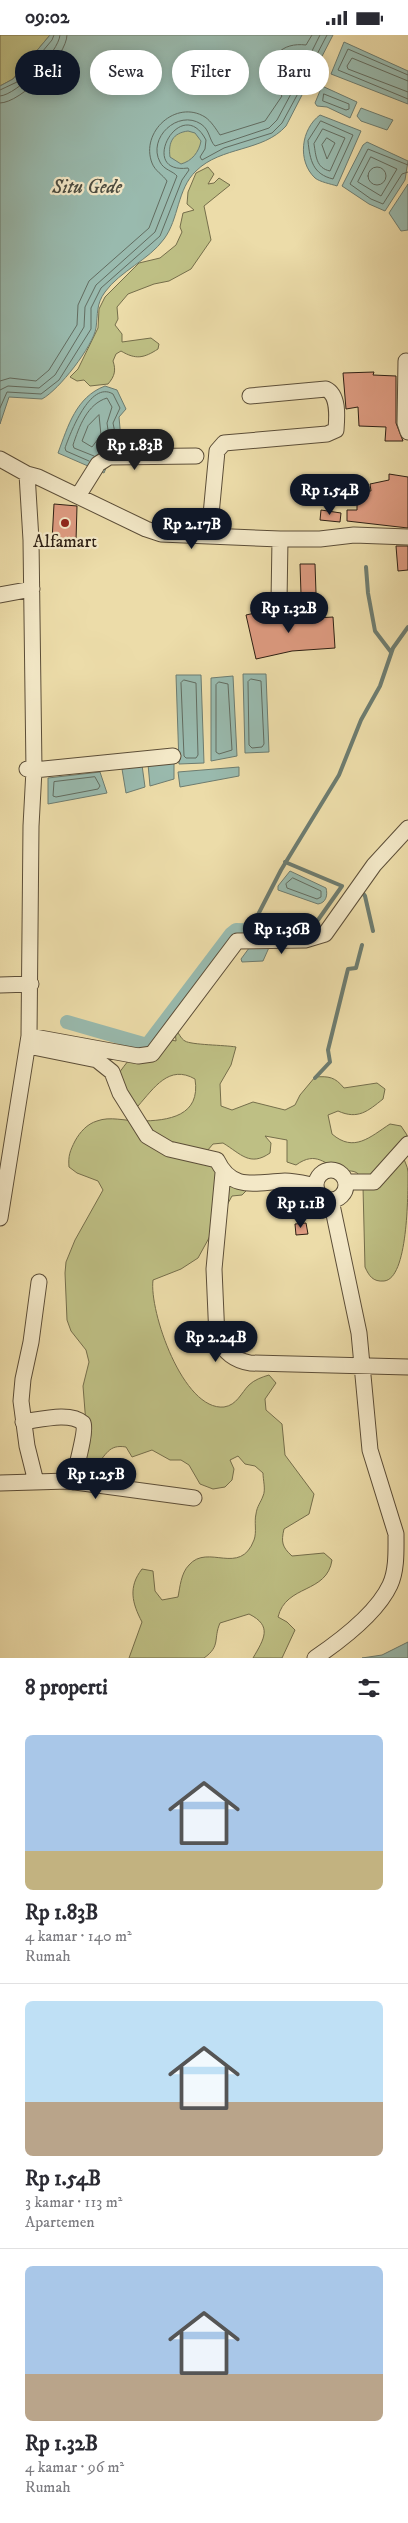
<!DOCTYPE html>
<html lang="id">
<head>
<meta charset="utf-8">
<style>
	body { margin:0; font-family:"IM FELL DW Pica",serif; background:#f7f7f7; color:#2b2b33; height:100vh; display:flex; flex-direction:column; font-size:19px; white-space:nowrap }
	* { box-sizing:border-box; margin:0 }
	p { font-size:16px; color:#7c7c81 }
	.icon { flex:none; width:28px; height:28px; fill:none; stroke:currentColor; stroke-width:2; stroke-linecap:round; stroke-linejoin:round }
	.map { position:relative; height:1623px; overflow:hidden }
	.side { display:flex; flex-direction:column; background:#fff; flex:1 }
	.side>* { flex:none }
	.hud { position:absolute; left:15px; top:15px; width:379px; height:45px; display:flex; gap:10px }
	.price { position:absolute; translate:-50% -42px; padding:0 11px; border-radius:18px; background:#111827; color:#fff; font-size:16px; line-height:32px; filter:drop-shadow(0 1px 2px #0008) }
	.price::after { content:''; position:absolute; left:50%; top:30px; width:15px; height:11px; margin-left:-8px; background:inherit; clip-path:polygon(0 0,100% 0,50% 100%) }
	.price.on { background:#222; color:#fff }
	ul { padding:0; list-style:none }
	li { display:grid; align-content:center; gap:10px; height:265px; padding:0 25px }
	li+li { border-top:1px solid #e1e1e2 }
	li span { display:grid; place-items:center; height:155px; border-radius:8px; color:#555 }
	li>.icon { margin-inline-start:auto }
	span .icon { width:90px; height:90px; fill:#fffc; stroke-width:1 }
	li b { font-size:21px }
	h2 { display:flex; justify-content:space-between; align-items:center; height:60px; padding:0 25px; font-size:21px }
	.chip { padding:0 18px; border-radius:22px; background:#fff; box-shadow:0 2px 12px #0003; font-size:18px; line-height:45px }
	.chip.on { background:#111827; color:#fff }
	.status { display:flex; justify-content:space-between; align-items:center; height:35px; padding:0 25px; background:#fff; direction:ltr }
	.status svg { height:14px; fill:currentColor }
	.map>svg:first-child { display:block }
</style>
</head>
<body>
<div class="status"><b>09:02</b><svg viewBox="0 0 49 12"><path d="M0 12V9h3v3zM5 12V6h3v6zM10 12V3h3v9zM15 12V0h3v12zM26 1h20v11H26zM47 4h2v5h-2z"/></svg></div>
<div class="map">
<svg width="408" height="1623" viewBox="0 0 408 1623">
	<rect width="100%" height="100%" fill="#ecdca9"/>
	<filter id="stains"><feTurbulence type="fractalNoise" baseFrequency=".004" numOctaves="4"/><feColorMatrix values="0 0 0 0 .2 0 0 0 0 .09 0 0 0 0 .02 0 0 0 .5 -.17"/></filter>
	<radialGradient id="worn" r=".72"><stop offset=".6" stop-color="#630" stop-opacity="0"/><stop offset="1" stop-color="#630" stop-opacity=".3"/></radialGradient>
	<path fill="#bebf84" stroke="#756e4b" d="M0,0H50L13,44L0,51Z
		M170,83L220,95L184,132L166,124Z
		M208,132L214,139L208,149L214,148L219,143L230,150L204,171L211,205L191,234L169,246L154,249L128,259L117,272L118,284L115,290L122,299V307L151,303L159,309L158,314C144,323 136,325 121,316L116,319L113,326C116,335 115,341 108,349L90,351L84,345L77,346L70,342L78,334L98,293L99,274L105,262L139,228L160,223L176,210L182,197L180,192L183,178L194,175L187,169L188,157L196,138Z
		M175,993C178,997 181,1004 185,1006C191,1010 225,1010 236,1012L231,1030L220,1049L221,1071L232,1075L253,1067L285,1075L295,1070L300,1060L315,1042C329,1041 335,1042 344,1053L377,1048L385,1054L383,1064C368,1076 358,1085 338,1076L328,1080L332,1099C354,1118 370,1102 390,1089L401,1091L407,1100C405,1106 403,1113 403,1119C403,1125 408,1131 408,1137C408,1160 408,1244 384,1246C373,1247 369,1241 365,1232L363,1152C363,1149 362,1144 360,1141C355,1134 349,1137 342,1135C324,1130 317,1115 296,1130L287,1127V1105L265,1101L271,1108L270,1118C250,1132 241,1119 223,1108L213,1109L207,1116L249,1153L242,1160L232,1161L198,1223L181,1234L153,1245C149,1276 183,1376 224,1372C237,1370 241,1358 249,1350C254,1345 262,1342 269,1340L276,1348L265,1364L266,1375L282,1389L285,1420L314,1459L309,1479L284,1494C281,1507 282,1512 292,1521L324,1518L332,1525C327,1559 286,1549 278,1582L287,1587L295,1595L282,1623H253C264,1604 273,1591 249,1579L220,1588C213,1604 221,1611 204,1623H129L142,1587C132,1568 128,1552 142,1534L153,1536L155,1556L162,1565L178,1562C180,1552 181,1538 189,1530C208,1508 240,1542 254,1505C257,1497 254,1487 256,1479C257,1471 261,1467 263,1461C266,1455 263,1445 263,1438L255,1431L245,1429L238,1421L230,1425L234,1434L232,1445L225,1452L213,1454L200,1449L189,1430L181,1425H170L152,1415L132,1422L126,1412C108,1409 107,1420 95,1431H85L78,1422L86,1389L83,1351L89,1327L86,1315L71,1296L67,1285L65,1238L66,1227L75,1205L103,1155L98,1146L77,1138L69,1132C68,1121 70,1116 75,1106C80,1097 87,1089 97,1086C110,1081 125,1086 139,1086C169,1086 201,1081 195,1044C169,1029 154,1053 138,1071H128L118,1040C125,1028 134,1021 141,1008L147,1010L158,1002L176,1006Z"/>
	<path fill="#99baae" stroke="#6d7c70" fill-rule="evenodd" d="M50,0H333L286,91C263,117 221,111 196,136C177,154 179,184 164,204C149,225 120,236 105,257C96,269 98,279 96,293C93,311 59,355 42,364L9,362L0,389V51L13,44ZM188,96L195,98L201,106C199,117 192,126 181,129L170,122C168,107 173,98 188,96Z
		M344,7L408,36V69L331,39Z
		M322,51L357,67L350,83L327,72L317,71L315,68Z
		M361,73L393,85L387,95L361,86L357,81Z
		M320,80L361,96L337,151C331,149 320,147 315,143C297,126 301,94 320,80Z
		M367,107L408,126L405,145L385,176L369,169L342,151L363,110Z
		M408,149V195L401,196L389,178Z
		M105,351L117,355L126,374L119,382L121,404L113,416L104,438L58,418C68,391 76,362 105,351Z
		M243,639H266L269,717L245,718Z
		M176,640H201L204,728L179,729Z
		M233,641L237,721L211,726V643Z
		M174,725V744L150,751L148,729Z
		M142,730L145,752L126,758L122,734Z
		M239,732V741L180,752L178,737Z
		M100,737L107,758L48,769V743Z
		M290,836L326,853C328,860 326,868 318,869L278,855V851Z
		M255,905L271,908L263,926L242,927L241,924Z
		M408,1607V1623H362L382,1620Z"/>
	<g fill="none" stroke-linecap="round" stroke-linejoin="round">
		<path stroke="#626c60" stroke-width="1" d="M408,40L348,14L338,35L408,64
			M408,46L352,23L347,31L348,34L408,57
			M0,55L17,47L52,5L54,0
			M324,59L349,69V74L346,75L323,66Z
			M0,61C17,60 59,17 60,0
			M0,68C21,68 67,21 67,0
			M321,86L353,100L333,144C313,139 310,126 308,106Z
			M323,94L345,103L330,136C316,133 316,121 314,109Z
			M327,103L335,108L327,124L322,110Z
			M371,122L397,134L381,161L358,147Z
			M408,130L368,114L350,149L371,164L383,169L402,139L408,137
			M368 141a9 9 0 1 1 18 0a9 9 0 1 1-18 0Z
			M0,346L10,343L36,346L49,335L77,290L78,270L89,246L149,193L167,146C163,140 155,136 152,128C140,97 176,64 205,82C211,86 216,94 220,100L265,86L282,61C279,57 275,53 273,48C266,22 282,7 306,10L312,0
			M0,355L8,351L39,353L55,340L84,292L85,272L96,250L155,197L177,141C173,136 164,135 160,127C147,103 178,74 201,89C210,95 209,105 215,111L269,93L277,85L292,57C290,54 286,54 283,50C273,38 281,21 294,16L310,20L320,0
			M0,373L7,357L41,359L59,345L91,294V273L101,253L160,201L182,145L189,135L188,133C136,140 181,57 206,105L205,114L200,122L202,125L224,113L272,98L282,88L302,51L300,48H292L287,45L285,36L288,27L297,22L312,29L327,0
			M99,380L101,400L92,412L82,406L88,391Z
			M94,421L74,413L73,410C79,392 87,369 107,363L112,372L107,388L109,402L101,417
			M89,426L66,416L65,413C70,399 90,345 113,359L120,373L113,388L116,403L109,413
			M251,644L261,646L264,709L262,712L252,713L249,710L248,647Z
			M184,645L196,648L198,720L196,723H186L184,721L181,648Z
			M219,647L228,649L232,715L219,719L216,717V650Z
			M95,742L100,751L98,754L56,762L53,761L54,747Z
			M293,843L321,856V862L317,864L287,853L286,849Z"/>
		<path stroke="#6d7c70" stroke-width="4" d="M366,532L368,558L375,596L391,617
			M359,857H362L365,861L373,896
			M255,888L311,890L318,885L342,851L285,827
			M246,903L281,835L339,740L361,685L380,651L393,613L408,592
			M315,1043L330,1027L328,1015L348,934L356,933L362,910"/>
		<path stroke="#99baae" stroke-width="14" d="M67,987L147,1010L231,899L236,895L312,897"/>
	</g>
	<path fill="#de9b81" stroke="#2c1e12" d="M374,337L373,340L396,341V388L403,406H385L386,392L359,391L358,372L346,374L343,338Z
		M389,439L408,442V493L347,486V475H357V456H371L370,449L389,445Z
		M54,469L77,471L76,506H52Z
		M321,475L341,478L340,487L320,485Z
		M396,511H408V535L398,536Z
		M300,529H315L316,558L301,559Z
		M273,574L282,576L284,585L333,582L335,613L292,616L256,624L246,580Z
		M306,1188L308,1199L296,1200L295,1189Z"/>
	<g fill="none" stroke-linecap="round" stroke-linejoin="round">
		<g stroke="#5c4e38" stroke-width="17">
			<path id="minor" d="M406,326L405,388L408,397
				M0,424L27,439L38,442L146,494L161,499L280,504H320L354,500L408,502
				M78,461L98,429L109,422L196,421
				M209,501L217,416L224,408L327,399L336,395C337,382 339,360 326,354L250,361
				M0,560L32,554
				M279,567L280,504
				M27,734L34,735L173,721
				M0,950L31,949
				M29,1001L138,1021L152,1019L237,906L305,905L325,899L374,830L408,793
				M28,1011L97,1025L112,1037L120,1058L147,1101L169,1114L217,1125C232,1157 256,1147 285,1146C295,1146 306,1149 316,1151
				M316 1150a15 15 0 1 1 30 0a15 15 0 1 1-30 0Z
				M223,1138L214,1234L217,1303C225,1318 234,1325 250,1328L408,1332
				M346,1147H374L408,1109
				M0,1183L29,1001L31,791L34,735L31,505L27,439
				M23,1387C39,1385 70,1376 83,1388C87,1395 75,1436 73,1447
				M36,1447L27,1411L21,1366L23,1344L31,1307L39,1247
				M0,1448L68,1446L194,1463
				M315,1623C340,1606 377,1578 390,1550C397,1535 396,1515 396,1499L370,1415L359,1298L331,1165"/>
		</g>
		<use href="#minor" stroke="#f3e8c7" stroke-width="15"/>
	</g>
	<circle fill="#8f2418" stroke="#f3e8c7" stroke-width="2" cx="65" cy="488" r="5"/>
	<g text-anchor="middle" dominant-baseline="central" stroke-width="4.5" stroke-linejoin="round" paint-order="stroke">
		<g font-size="18" fill="#2c1e12" stroke="#f3e8c7">
			<text x="65" y="507">Alfamart</text>
		</g>
		<g font-size="19" font-style="italic" fill="#4d4d41" stroke="#f3e8c7">
			<text x="87" y="152">Situ Gede</text>
		</g>
	</g>
	<rect width="100%" height="100%" filter="url(#stains)"/>
	<rect width="100%" height="100%" fill="url(#worn)"/>
</svg>
<b class="price on" style="left:135px;top:436px">Rp 1.83B</b>
<b class="price" style="left:330px;top:481px">Rp 1.54B</b>
<b class="price" style="left:192px;top:515px">Rp 2.17B</b>
<b class="price" style="left:289px;top:599px">Rp 1.32B</b>
<b class="price" style="left:282px;top:920px">Rp 1.36B</b>
<b class="price" style="left:301px;top:1194px">Rp 1.1B</b>
<b class="price" style="left:216px;top:1328px">Rp 2.24B</b>
<b class="price" style="left:96px;top:1465px">Rp 1.25B</b>
<div class="hud">
<a class="chip on">Beli</a>
<a class="chip">Sewa</a>
<a class="chip">Filter</a>
<a class="chip">Baru</a>
</div>
</div>
<section class="side">
<h2>8 properti<svg class="icon" aria-label="filters" viewBox="0 0 24 24"><path d="M4 7h16M4 17h16"/><circle cx="9" cy="7" r="2"/><circle cx="15" cy="17" r="2"/></svg></h2>
<ul>
<li><span style="background:linear-gradient(#a9c7e8 75%,#c2b280 0)"><svg class="icon" aria-label="home" viewBox="0 0 24 24"><path d="M3 11l9-7 9 7M6 9v11h12V9"/></svg></span><div><b>Rp 1.83B</b><p>4 kamar · 140 m²</p><p>Rumah</p></div></li>
<li><span style="background:linear-gradient(#bfe0f5 65%,#b9a48a 0)"><svg class="icon" aria-label="home" viewBox="0 0 24 24"><path d="M3 11l9-7 9 7M6 9v11h12V9"/></svg></span><div><b>Rp 1.54B</b><p>3 kamar · 113 m²</p><p>Apartemen</p></div></li>
<li><span style="background:linear-gradient(#a9c7e8 70%,#b9a48a 0)"><svg class="icon" aria-label="home" viewBox="0 0 24 24"><path d="M3 11l9-7 9 7M6 9v11h12V9"/></svg></span><div><b>Rp 1.32B</b><p>4 kamar · 96 m²</p><p>Rumah</p></div></li>
</ul>
</section>
</body>
</html>
